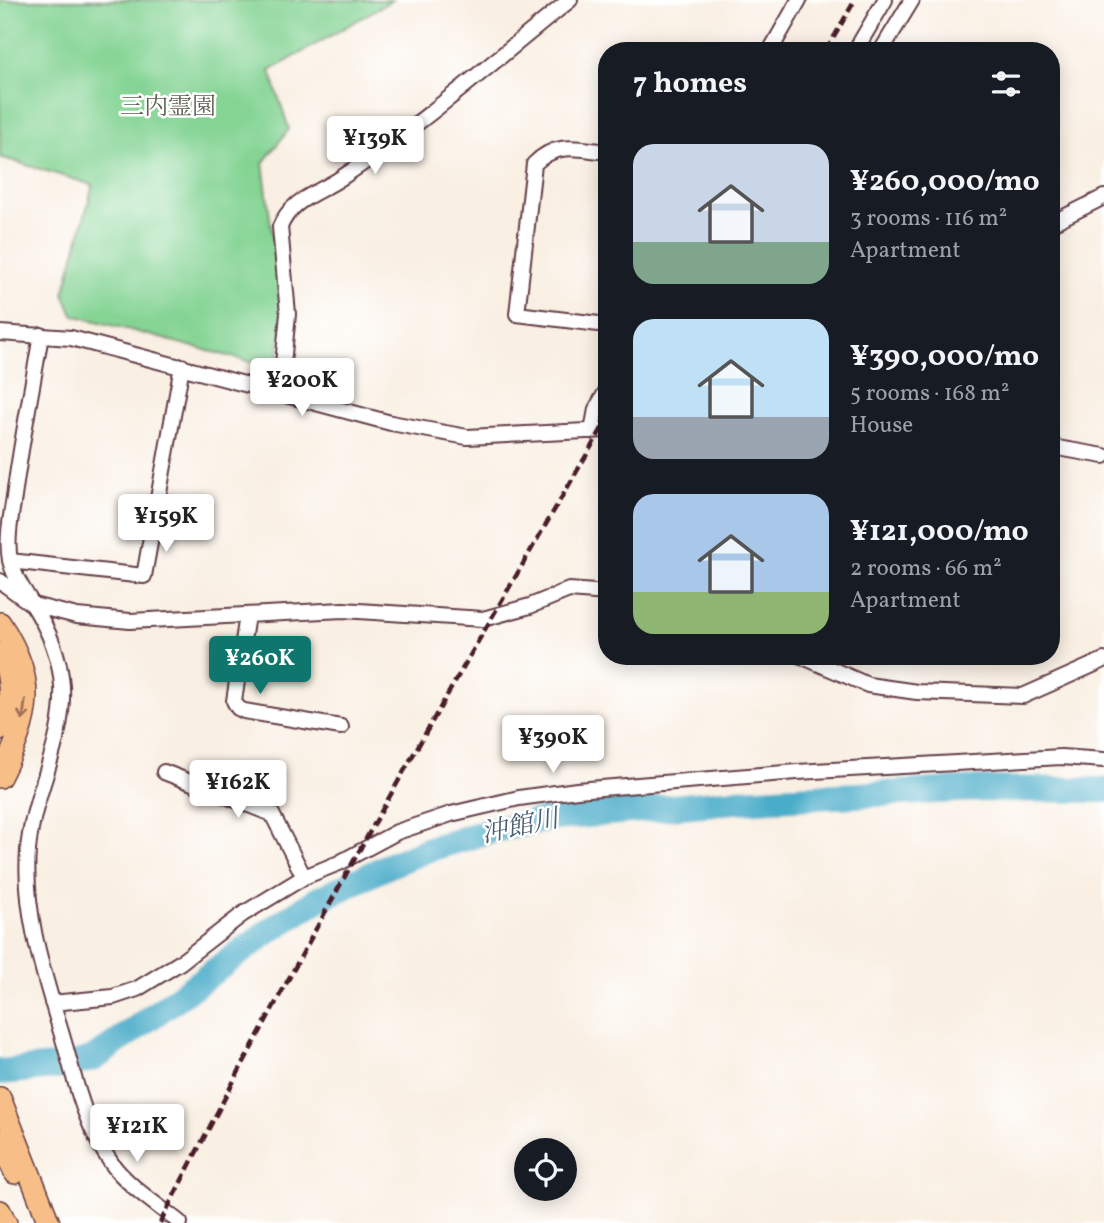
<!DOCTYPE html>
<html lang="en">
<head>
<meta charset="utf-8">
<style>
	body { margin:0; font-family:Vollkorn,"Noto Serif JP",serif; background:#242831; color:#f1f3f6; height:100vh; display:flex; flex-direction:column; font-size:26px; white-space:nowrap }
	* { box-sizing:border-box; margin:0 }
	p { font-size:23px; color:#9ea1a6 }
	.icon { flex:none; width:38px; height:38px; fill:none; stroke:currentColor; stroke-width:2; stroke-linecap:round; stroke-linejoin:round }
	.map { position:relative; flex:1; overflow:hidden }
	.details { position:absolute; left:598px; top:42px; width:462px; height:623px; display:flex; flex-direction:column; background:#171b24; border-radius:28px; box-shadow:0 4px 18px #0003 }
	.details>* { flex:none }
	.buttons { position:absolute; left:514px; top:1138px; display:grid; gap:14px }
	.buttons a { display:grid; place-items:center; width:63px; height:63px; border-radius:50%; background:#171b24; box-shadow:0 4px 18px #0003; font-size:35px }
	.price { position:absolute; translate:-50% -60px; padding:0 16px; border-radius:7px; background:#fff; color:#222; font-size:23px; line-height:46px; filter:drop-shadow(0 2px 4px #0008) }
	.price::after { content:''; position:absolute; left:50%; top:42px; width:21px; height:16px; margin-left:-10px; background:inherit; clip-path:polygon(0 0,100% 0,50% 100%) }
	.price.on { background:#0f766e; color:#fff }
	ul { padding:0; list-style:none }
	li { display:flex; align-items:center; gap:21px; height:175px; padding:0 35px }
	li span { display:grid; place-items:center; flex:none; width:196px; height:140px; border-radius:21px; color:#555 }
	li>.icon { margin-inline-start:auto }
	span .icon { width:84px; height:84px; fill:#fffc; stroke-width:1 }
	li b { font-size:30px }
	h2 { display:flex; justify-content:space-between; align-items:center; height:84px; padding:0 35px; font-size:30px }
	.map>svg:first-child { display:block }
</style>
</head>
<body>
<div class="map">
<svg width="1104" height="1223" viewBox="0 0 1104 1223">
	<rect width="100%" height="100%" fill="#fff"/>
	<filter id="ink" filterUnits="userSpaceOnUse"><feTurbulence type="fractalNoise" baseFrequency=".0143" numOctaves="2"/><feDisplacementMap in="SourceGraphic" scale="14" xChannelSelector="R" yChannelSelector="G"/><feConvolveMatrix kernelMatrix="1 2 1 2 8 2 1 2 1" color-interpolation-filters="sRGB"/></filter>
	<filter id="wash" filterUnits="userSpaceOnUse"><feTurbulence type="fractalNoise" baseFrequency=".00686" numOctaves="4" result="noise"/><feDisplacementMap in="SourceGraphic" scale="28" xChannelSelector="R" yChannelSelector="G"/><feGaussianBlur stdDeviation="1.57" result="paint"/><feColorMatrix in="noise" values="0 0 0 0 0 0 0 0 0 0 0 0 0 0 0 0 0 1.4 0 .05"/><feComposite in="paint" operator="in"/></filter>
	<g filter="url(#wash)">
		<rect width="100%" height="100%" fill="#f9efe2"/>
		<path fill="#85d494" stroke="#687a60" stroke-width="2" d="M0,0H392L270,71L289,129L263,163L283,319L277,369L73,315L64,294L93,185L0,157Z"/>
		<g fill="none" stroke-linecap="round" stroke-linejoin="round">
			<path stroke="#49acc8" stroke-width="26" d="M0,1072L65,1066L95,1058L272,929L317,900L390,865L429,849L489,831L555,818L735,801L980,789L1104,790"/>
		</g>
	</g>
	<g filter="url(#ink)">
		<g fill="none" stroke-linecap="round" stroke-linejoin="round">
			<g stroke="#643e46" stroke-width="18">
				<path id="minor" d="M770,51L799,0
					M855,51L885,0
					M881,51L912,0
					M607,152C578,149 557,141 534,164L517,314L607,325
					M1052,223L1104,197
					M0,333L71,338L391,423L467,437L607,430
					M41,335C32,389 21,443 14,497C11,516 6,541 10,560C13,575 23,589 31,602C48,628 60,655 62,686C65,744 32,794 28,851C23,916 46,980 64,1042C76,1084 86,1128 112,1164C128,1186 159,1206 180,1223
					M280,394L288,314L280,227C291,199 317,194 341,178C420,126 496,59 570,0
					M592,431L596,409L607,390
					M1052,447L1104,456
					M10,561L144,576L182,366
					M0,581L33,605L77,616L130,621L343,610L483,619L530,606L569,590L607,593
					M247,615L234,701L238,708L244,711L341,727
					M801,656L868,685L917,692L1023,696L1104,660
					M164,772L272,814L304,877
					M52,1003L113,997L137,989L181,962L243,914L304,877L339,863L397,832L451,814L519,798L577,790L797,772L1061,757L1104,760"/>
			</g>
			<g stroke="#643e46" stroke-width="24">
				<path id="highway" d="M0,623C39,683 30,717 0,777
					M0,653C12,676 13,707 0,730
					M0,1098L49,1223
					M0,1140L15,1173
					M0,1211L6,1223"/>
			</g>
			<use href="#minor" stroke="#fff" stroke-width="14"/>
			<use href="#highway" stroke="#f7be87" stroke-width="21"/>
			<path stroke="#4a1f2b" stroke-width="4.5" stroke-dasharray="10 5" stroke-linecap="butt" d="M826,51L855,0
				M160,1223C299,950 452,684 607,420"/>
		</g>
		<defs><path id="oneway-shaft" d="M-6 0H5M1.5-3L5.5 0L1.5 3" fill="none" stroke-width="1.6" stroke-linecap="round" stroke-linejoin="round" transform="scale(1.75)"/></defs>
		<use stroke="#a06e59" href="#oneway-shaft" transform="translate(24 710) rotate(97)"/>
	</g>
	<g text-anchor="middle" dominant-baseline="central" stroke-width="5" stroke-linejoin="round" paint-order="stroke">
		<g font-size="24" fill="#5f5e50" stroke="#fff">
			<text x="168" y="108">三内霊園</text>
		</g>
		<g font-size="26" font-style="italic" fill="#4a5e72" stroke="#fff">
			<text transform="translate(520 827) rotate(-12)">沖館川</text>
		</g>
	</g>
</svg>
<div class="buttons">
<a><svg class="icon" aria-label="locate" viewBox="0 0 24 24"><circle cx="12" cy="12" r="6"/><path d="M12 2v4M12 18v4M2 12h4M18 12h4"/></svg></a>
</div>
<b class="price" style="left:375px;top:176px">¥139K</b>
<b class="price" style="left:302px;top:418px">¥200K</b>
<b class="price" style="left:166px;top:554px">¥159K</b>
<b class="price on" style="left:260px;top:696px">¥260K</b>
<b class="price" style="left:553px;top:775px">¥390K</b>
<b class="price" style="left:238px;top:820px">¥162K</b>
<b class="price" style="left:137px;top:1164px">¥121K</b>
<section class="details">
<h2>7 homes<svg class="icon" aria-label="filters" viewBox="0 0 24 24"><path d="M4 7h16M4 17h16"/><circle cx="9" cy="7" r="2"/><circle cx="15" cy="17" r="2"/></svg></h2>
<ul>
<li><span style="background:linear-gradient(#c9d6e8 70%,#7fa58c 0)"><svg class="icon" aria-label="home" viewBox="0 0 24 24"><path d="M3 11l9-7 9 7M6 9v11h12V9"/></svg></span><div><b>¥260,000/mo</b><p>3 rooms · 116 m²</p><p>Apartment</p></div></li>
<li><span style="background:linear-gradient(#bfe0f5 70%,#9aa5b1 0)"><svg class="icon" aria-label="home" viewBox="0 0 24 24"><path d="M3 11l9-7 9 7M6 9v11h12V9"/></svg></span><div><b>¥390,000/mo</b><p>5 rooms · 168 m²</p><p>House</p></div></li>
<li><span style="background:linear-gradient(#a9c7e8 70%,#8fb573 0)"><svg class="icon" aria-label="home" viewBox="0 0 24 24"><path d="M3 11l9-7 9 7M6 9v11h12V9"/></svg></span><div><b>¥121,000/mo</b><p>2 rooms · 66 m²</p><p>Apartment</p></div></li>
</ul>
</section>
</div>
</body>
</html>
